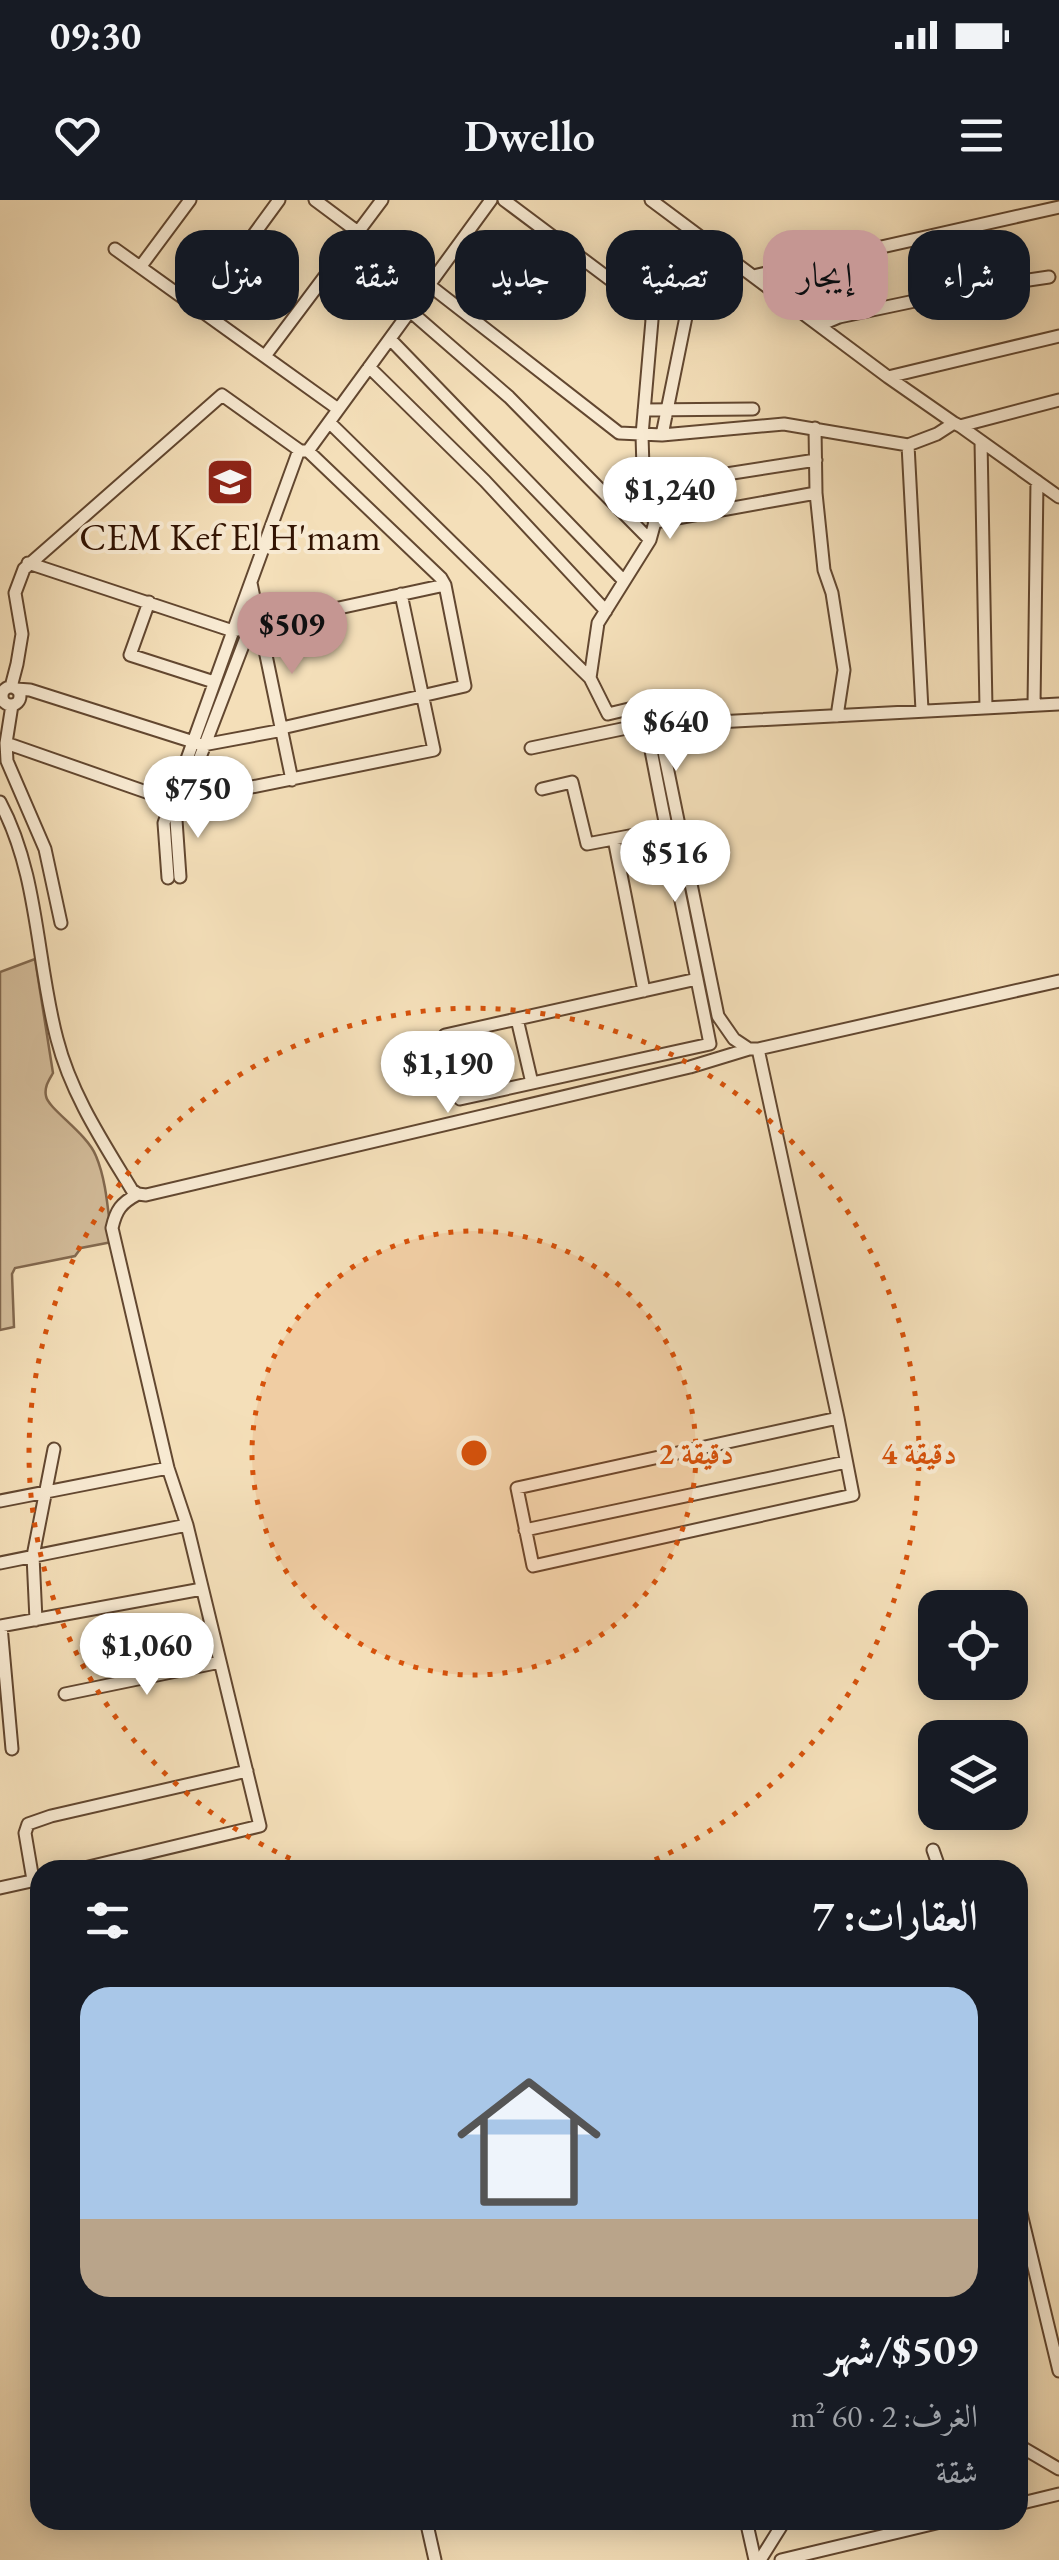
<!DOCTYPE html>
<html lang="ar">
<head>
<meta charset="utf-8">
<style>
	body { margin:0; font-family:"EB Garamond",Amiri,serif; background:#242831; color:#f1f3f6; direction:rtl; height:100vh; display:flex; flex-direction:column; font-size:38px; white-space:nowrap }
	* { box-sizing:border-box; margin:0 }
	p { font-size:32px; color:#9ea1a6 }
	.icon { flex:none; width:55px; height:55px; fill:none; stroke:currentColor; stroke-width:2; stroke-linecap:round; stroke-linejoin:round }
	.map { position:relative; flex:1; overflow:hidden; direction:ltr }
	.side { position:absolute; left:30px; top:1660px; width:998px; height:670px; display:flex; flex-direction:column; background:#171b24; border-radius:30px; box-shadow:0 5px 25px #0003; direction:rtl }
	.side>* { flex:none }
	.guide { position:absolute; left:30px; top:30px; width:1000px; height:90px; direction:rtl; display:flex; gap:20px }
	.tools { position:absolute; left:918px; top:1390px; display:grid; gap:20px }
	.tools a { display:grid; place-items:center; width:110px; height:110px; border-radius:20px; background:#171b24; box-shadow:0 5px 25px #0003; font-size:50px }
	.price { position:absolute; translate:-50% -85px; padding:0 22px; border-radius:35px; background:#fff; color:#222; font-size:32px; line-height:65px; filter:drop-shadow(0 2px 5px #0008) }
	.price::after { content:''; position:absolute; left:50%; top:60px; width:30px; height:22px; margin-left:-15px; background:inherit; clip-path:polygon(0 0,100% 0,50% 100%) }
	.price.current { background:#c59692; color:#111 }
	ul { padding:0; list-style:none }
	li { display:grid; align-content:center; gap:20px; height:530px; padding:0 50px }
	li span { display:grid; place-items:center; height:310px; border-radius:30px; color:#555 }
	li>.icon { margin-inline-start:auto }
	span .icon { width:180px; height:180px; fill:#fffc; stroke-width:1 }
	li b { font-size:42px }
	h2 { display:flex; justify-content:space-between; align-items:center; height:120px; padding:0 50px; font-size:42px }
	.chip { padding:0 35px; border-radius:30px; background:#171b24; box-shadow:0 5px 25px #0003; font-size:35px; line-height:90px }
	.chip.current { background:#c59692; color:#111 }
	.status { display:flex; justify-content:space-between; align-items:center; height:70px; padding:0 50px; background:#171b24; direction:ltr }
	.status svg { height:28px; fill:currentColor }
	header { display:flex; justify-content:space-between; align-items:center; height:130px; padding:0 50px; background:#171b24; font-size:45px; font-weight:600 }
	.map>svg:first-child { display:block }
</style>
</head>
<body>
<div class="status"><b>09:30</b><svg viewBox="0 0 49 12"><path d="M0 12V9h3v3zM5 12V6h3v6zM10 12V3h3v9zM15 12V0h3v12zM26 1h20v11H26zM47 4h2v5h-2z"/></svg></div>
<header><svg class="icon" aria-label="menu" viewBox="0 0 24 24"><path d="M4 6h16M4 12h16M4 18h16"/></svg>Dwello<svg class="icon" aria-label="heart" viewBox="0 0 24 24"><path d="M12 20l-8-8c-3-5 5-10 8-4 3-6 11-1 8 4z"/></svg></header>
<div class="map">
<svg width="1059" height="2360" viewBox="0 0 1059 2360">
	<rect width="100%" height="100%" fill="#f4dfb9"/>
	<filter id="stains"><feTurbulence type="fractalNoise" baseFrequency=".002" numOctaves="4"/><feColorMatrix values="0 0 0 0 .2 0 0 0 0 .09 0 0 0 0 .02 0 0 0 .5 -.17"/></filter>
	<radialGradient id="worn" r=".72"><stop offset=".6" stop-color="#630" stop-opacity="0"/><stop offset="1" stop-color="#630" stop-opacity=".3"/></radialGradient>
	<path fill="#d3bc9a" stroke="#82684e" stroke-width="2.5" d="M35,759L53,873C49,880 44,887 46,896C48,909 87,933 96,956C107,982 108,1014 112,1042L81,1048L75,1056L15,1068L12,1074L14,1127L0,1130V772Z"/>
	<g fill="none" stroke-linecap="round" stroke-linejoin="round">
		<g stroke="#624730" stroke-width="15">
			<path id="minor" d="M315,0L429,85L619,233L662,235L784,224L908,245L937,234L954,223
				M504,0L648,108L652,120L642,235L644,302L655,322
				M651,0L888,177L954,223L960,226L1059,200
				M115,49L338,209
				M141,66L190,0
				M753,76L1059,7
				M200,108L279,0
				M410,111L509,197L650,340
				M820,125L839,117L981,87L1049,77
				M390,139L624,381
				M265,156L382,0
				M369,167L485,281L606,411
				M888,177L1059,136
				M644,210L753,209
				M329,222L590,478L608,514L654,503L718,816L734,839L749,849
				M960,226L1059,297
				M815,228L816,293L824,370L832,393L844,470L837,516
				M662,235L702,38
				M981,241L986,508
				M908,245L922,510
				M303,251H308L491,0
				M643,287L816,260
				M28,363L233,431L299,250
				M251,383L292,580
				M149,402L130,455L214,482
				M590,478L598,423L650,340L655,322L816,293
				M11,487L17,464L22,434L15,393L24,369L222,195L299,250
				M2 496a9 9 0 1 1 18 0a9 9 0 1 1-18 0Z
				M16,489L30,490L203,545L283,530
				M12,505L6,543L7,561L45,649L61,723
				M1034,505L1037,281
				M660,525L1059,504
				M282,528L465,486L445,385L441,378L308,251
				M6,543L172,601H183L434,550L401,394
				M531,548L646,524C666,631 689,738 710,844L460,899L445,835L697,779
				M542,589L572,582L587,644L666,629
				M0,602C39,675 36,760 57,839C71,894 103,942 132,990L138,994L146,995L690,867L749,849H758L1059,781
				M614,639L644,791
				M180,677L176,620L250,427
				M168,678L164,623L233,431L445,385
				M517,819L532,883
				M758,849L838,1218L853,1295L533,1366L517,1288L838,1218
				M0,1301L168,1268
				M525,1330L846,1262
				M0,1363L187,1325
				M36,1420L33,1356L54,1249
				M0,1426L202,1389
				M1,1426L12,1549
				M65,1494L220,1462
				M933,1650L940,1670
				M76,1670L260,1626L187,1325L168,1268L112,1028C116,1010 121,1003 138,994
				M33,1680L25,1633L28,1624L51,1616L247,1571
				M0,1688L36,1680
				M1018,2001L1059,2171
				M1018,2245L1059,2269
				M1018,2304L1059,2294
				M426,2320L435,2360
				M746,2320L755,2360
				M760,2360L785,2320
				M781,2360L949,2320"/>
		</g>
		<use href="#minor" stroke="#f8ead2" stroke-width="11"/>
	</g>
	<circle cx="474" cy="1253" r="222" fill="#d6520b" fill-opacity=".12"/>
	<g fill="none" stroke="#d6520b" stroke-width="5" stroke-dasharray="5 10">
		<circle cx="474" cy="1253" r="222"/>
		<path d="M318 1670A445 445 0 1 1 630 1670"/>
	</g>
	<defs>
		<g id="school-square" transform="scale(2.5)"><rect x="-9" y="-9" width="18" height="18" rx="4" fill="#8f2418" stroke="#f8ead2"/><path d="M0-5L7-2L0 1L-7-2ZM-4 1L0 2.5L4 1V4Q0 6-4 4Z" fill="#fff"/></g>
	</defs>
	<g fill-rule="evenodd">
		<use href="#school-square" x="230" y="282"/>
	</g>
	<g text-anchor="middle" dominant-baseline="central" stroke-width="8" stroke-linejoin="round" paint-order="stroke">
		<g font-size="38" fill="#321403" stroke="#f8ead2">
			<text x="230" y="336">CEM Kef El H'mam</text>
		</g>
	</g>
	<circle cx="474" cy="1253" r="15" fill="#d6520b" stroke="#f8ead2" stroke-width="5"/>
	<g font-size="30" text-anchor="middle" font-weight="bold" fill="#d6520b" stroke="#f8ead2" stroke-width="8" stroke-linejoin="round" paint-order="stroke">
		<text x="696" y="1264">2 دقيقة</text>
		<text x="919" y="1264">4 دقيقة</text>
	</g>
	<rect width="100%" height="100%" filter="url(#stains)"/>
	<rect width="100%" height="100%" fill="url(#worn)"/>
</svg>
<div class="tools">
<a><svg class="icon" aria-label="locate" viewBox="0 0 24 24"><circle cx="12" cy="12" r="6"/><path d="M12 2v4M12 18v4M2 12h4M18 12h4"/></svg></a>
<a><svg class="icon" aria-label="layers" viewBox="0 0 24 24"><path d="M12 4l9 5-9 5-9-5zM3 14l9 5 9-5"/></svg></a>
</div>
<b class="price" style="left:670px;top:342px">$1,240</b>
<b class="price current" style="left:292px;top:477px">$509</b>
<b class="price" style="left:676px;top:574px">$640</b>
<b class="price" style="left:198px;top:641px">$750</b>
<b class="price" style="left:675px;top:705px">$516</b>
<b class="price" style="left:448px;top:916px">$1,190</b>
<b class="price" style="left:147px;top:1498px">$1,060</b>
<div class="guide">
<a class="chip">شراء</a>
<a class="chip current">إيجار</a>
<a class="chip">تصفية</a>
<a class="chip">جديد</a>
<a class="chip">شقة</a>
<a class="chip">منزل</a>
</div>
<section class="side">
<h2>العقارات: 7<svg class="icon" aria-label="filters" viewBox="0 0 24 24"><path d="M4 7h16M4 17h16"/><circle cx="9" cy="7" r="2"/><circle cx="15" cy="17" r="2"/></svg></h2>
<ul>
<li><span style="background:linear-gradient(#a9c7e8 75%,#b9a48a 0)"><svg class="icon" aria-label="home" viewBox="0 0 24 24"><path d="M3 11l9-7 9 7M6 9v11h12V9"/></svg></span><div><b>$509/شهر</b><p>الغرف: 2 · 60 m²</p><p>شقة</p></div></li>
</ul>
</section>
</div>
</body>
</html>
